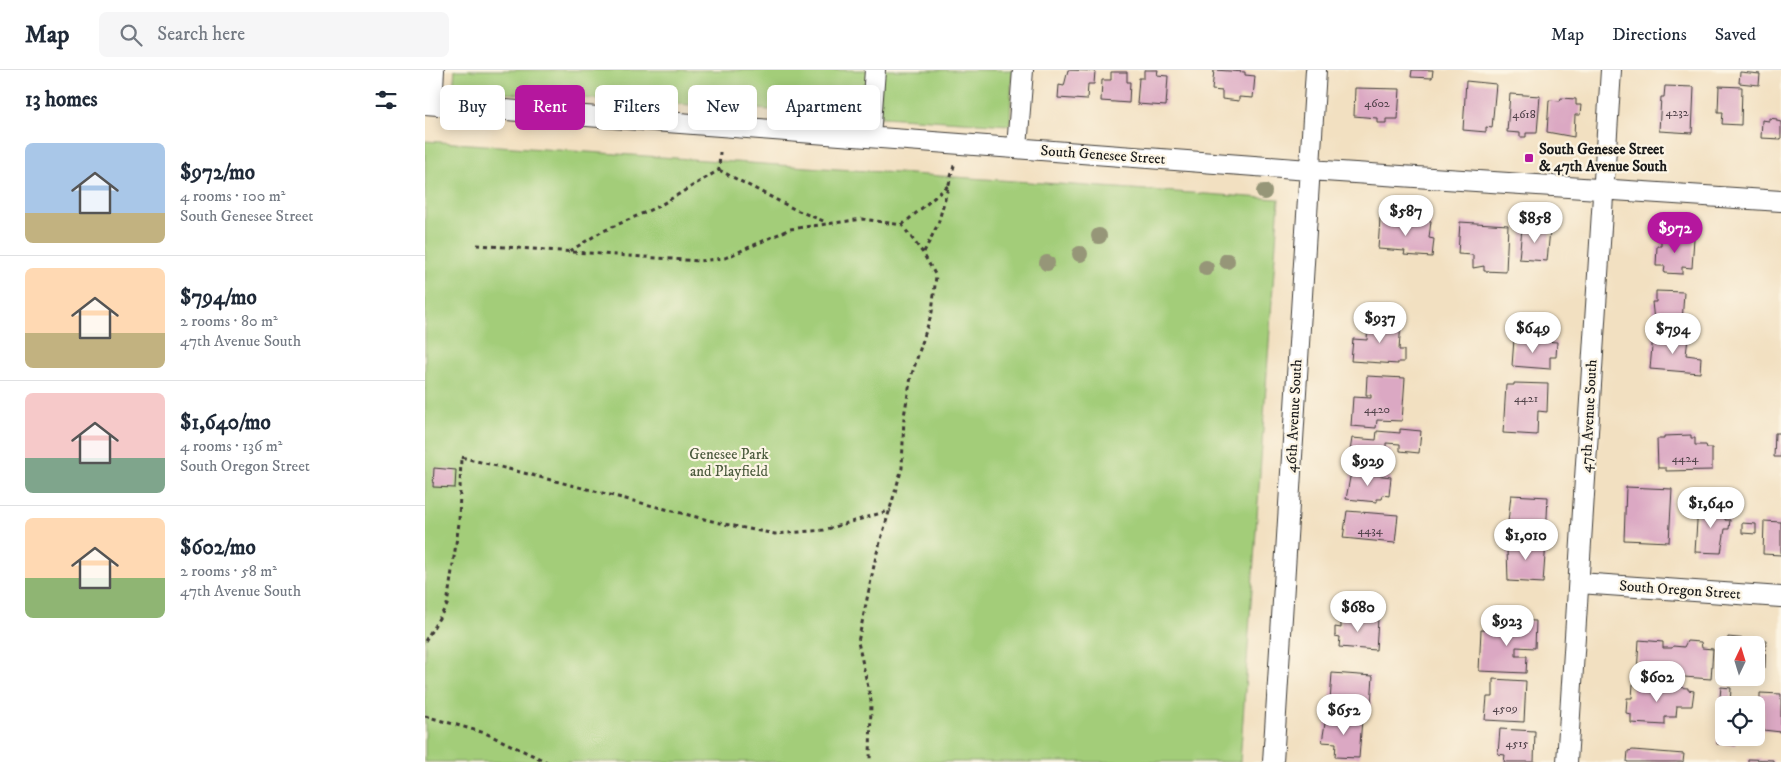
<!DOCTYPE html>
<html lang="en">
<head>
<meta charset="utf-8">
<style>
	body { margin:0; font-family:"IM FELL DW Pica",serif; background:#f6f6f7; color:#1f2937; height:100vh; display:flex; flex-direction:column; font-size:19px; white-space:nowrap }
	* { box-sizing:border-box; margin:0 }
	p { font-size:16px; color:#747a83 }
	.icon { flex:none; width:28px; height:28px; fill:none; stroke:currentColor; stroke-width:2; stroke-linecap:round; stroke-linejoin:round }
	.map { position:relative; flex:1; overflow:hidden }
	.drawer { display:flex; flex-direction:column; background:#fff; width:425px }
	.drawer>* { flex:none }
	.top-card { position:absolute; left:15px; top:15px; width:475px; height:45px; display:flex; gap:10px }
	.needle { width:32px; rotate:4deg }
	.buttons { position:absolute; left:1290px; top:566px; display:grid; gap:10px }
	.buttons a { display:grid; place-items:center; width:50px; height:50px; border-radius:8px; background:#fff; box-shadow:0 2px 12px #0003; font-size:25px }
	.price { position:absolute; translate:-50% -42px; padding:0 11px; border-radius:18px; background:#fff; color:#222; font-size:16px; line-height:32px; filter:drop-shadow(0 1px 2px #0008) }
	.price::after { content:''; position:absolute; left:50%; top:30px; width:15px; height:11px; margin-left:-8px; background:inherit; clip-path:polygon(0 0,100% 0,50% 100%) }
	.price.selected { background:#b5179e; color:#fff }
	ul { padding:0; list-style:none }
	li { display:flex; align-items:center; gap:15px; height:125px; padding:0 25px }
	li+li { border-top:1px solid #e0e1e3 }
	li span { display:grid; place-items:center; flex:none; width:140px; height:100px; border-radius:8px; color:#555 }
	li>.icon { margin-inline-start:auto }
	span .icon { width:60px; height:60px; fill:#fffc; stroke-width:1 }
	li b { font-size:21px }
	h2 { display:flex; justify-content:space-between; align-items:center; height:60px; padding:0 25px; font-size:21px }
	.pill { padding:0 18px; border-radius:8px; background:#fff; box-shadow:0 2px 12px #0003; font-size:18px; line-height:45px }
	.pill.selected { background:#b5179e; color:#fff }
	header { display:flex; align-items:center; gap:30px; box-sizing:border-box; height:70px; padding:0 25px; background:#fff; border-bottom:1px solid #e0e1e3 }
	header strong { font-size:24px }
	nav { display:flex; gap:28px; margin-inline-start:auto; font-size:18px }
	.search { width:350px; height:45px; background:#f6f6f7; display:flex; align-items:center; gap:12px; box-sizing:border-box; padding:0 18px; border-radius:8px; color:#747a83; font-size:19px }
	main { display:flex; flex:1; min-height:0 }
	.map>svg:first-child { display:block }
</style>
</head>
<body>
<header>
<strong>Map</strong>
<div class="search"><svg class="icon" aria-label="search" viewBox="0 0 24 24"><circle cx="10" cy="10" r="6"/><path d="M15 15l6 6"/></svg>Search here</div>
<nav><a>Map</a><a>Directions</a><a>Saved</a></nav>
</header>
<main>
<section class="drawer">
<h2>13 homes<svg class="icon" aria-label="filters" viewBox="0 0 24 24"><path d="M4 7h16M4 17h16"/><circle cx="9" cy="7" r="2"/><circle cx="15" cy="17" r="2"/></svg></h2>
<ul>
<li><span style="background:linear-gradient(#a9c7e8 70%,#c2b280 0)"><svg class="icon" aria-label="home" viewBox="0 0 24 24"><path d="M3 11l9-7 9 7M6 9v11h12V9"/></svg></span><div><b>$972/mo</b><p>4 rooms · 100 m²</p><p>South Genesee Street</p></div></li>
<li><span style="background:linear-gradient(#ffd9b3 65%,#c2b280 0)"><svg class="icon" aria-label="home" viewBox="0 0 24 24"><path d="M3 11l9-7 9 7M6 9v11h12V9"/></svg></span><div><b>$794/mo</b><p>2 rooms · 80 m²</p><p>47th Avenue South</p></div></li>
<li><span style="background:linear-gradient(#f6c9c9 65%,#7fa58c 0)"><svg class="icon" aria-label="home" viewBox="0 0 24 24"><path d="M3 11l9-7 9 7M6 9v11h12V9"/></svg></span><div><b>$1,640/mo</b><p>4 rooms · 136 m²</p><p>South Oregon Street</p></div></li>
<li><span style="background:linear-gradient(#ffd9b3 60%,#8fb573 0)"><svg class="icon" aria-label="home" viewBox="0 0 24 24"><path d="M3 11l9-7 9 7M6 9v11h12V9"/></svg></span><div><b>$602/mo</b><p>2 rooms · 58 m²</p><p>47th Avenue South</p></div></li>
</ul>
</section>
<div class="map">
<svg width="1356" height="692" viewBox="0 0 1356 692">
	<rect width="100%" height="100%" fill="#fcf5e5"/>
	<filter id="ink" filterUnits="userSpaceOnUse"><feTurbulence type="fractalNoise" baseFrequency=".02" numOctaves="2"/><feDisplacementMap in="SourceGraphic" scale="10" xChannelSelector="R" yChannelSelector="G"/><feConvolveMatrix kernelMatrix="1 2 1 2 8 2 1 2 1" color-interpolation-filters="sRGB"/></filter>
	<filter id="wash" filterUnits="userSpaceOnUse"><feTurbulence type="fractalNoise" baseFrequency=".0096" numOctaves="4" result="noise"/><feDisplacementMap in="SourceGraphic" scale="20" xChannelSelector="R" yChannelSelector="G"/><feGaussianBlur stdDeviation="1.12" result="paint"/><feColorMatrix in="noise" values="0 0 0 0 0 0 0 0 0 0 0 0 0 0 0 0 0 1.4 0 .05"/><feComposite in="paint" operator="in"/></filter>
	<g filter="url(#wash)">
		<rect width="100%" height="100%" fill="#f2e0c1"/>
		<path fill="#a3cd79" stroke="#60744a" d="M30,0H587L585,55L28,20Z
			M0,71L854,129L815,692H0Z"/>
		<g id="blocks">
			<path fill="#dba8c3" d="M643,0L670,1L669,14H663L662,30L633,28L634,15L639,16Z
				M719,0H733L732,5L743,6L741,36L712,34L714,8H719Z
				M789,0L820,2V5L830,6L828,28L814,27V31L797,29V21L787,20Z
				M987,0H1008L1007,8L986,7Z
				M686,2H702V12H705L704,33L676,31L677,10H686Z
				M1315,2L1335,4L1334,15L1314,13Z
				M1041,11L1071,14L1067,58L1061,57V62L1038,60Z
				M1240,16L1269,17L1267,63L1234,61L1236,27H1239Z
				M1294,16L1317,17L1316,55L1297,54L1298,42H1293Z
				M930,18L975,19L973,49H961V53H952V48L929,46Z
				M1085,24L1115,26L1112,63H1101V67H1095V63L1082,62Z
				M1136,28L1151,29V35H1156L1155,45H1150L1149,67L1122,62L1124,30L1135,31Z
				M1344,48L1352,49V51L1356,52V69L1336,68L1337,50L1344,51Z
				M955,148L1006,151L1004,168L1009,169L1007,187L979,185L980,181L953,179Z
				M1035,152L1083,155L1081,202L1059,201V196L1048,198V185L1033,184Z
				M1097,158L1125,160L1122,191L1094,189Z
				M1236,167L1269,168L1267,198L1257,197V204L1239,203L1240,196H1231L1232,176H1236Z
				M1231,221L1259,222L1257,253L1229,251L1227,232H1231Z
				M949,250L976,252L974,280H979V292H973V294L926,291L928,269L942,270L943,253H949Z
				M1228,265L1263,268L1261,285L1276,287L1275,303L1225,299Z
				M1089,269L1132,272L1131,287H1125V299L1087,296Z
				M942,306L980,308L977,351L952,350L951,358L926,356L928,327L946,328V325H941Z
				M1089,313L1123,314L1122,342L1113,341L1112,365L1078,363L1081,315H1089Z
				M975,359L996,361L994,383L975,381V374L961,373V378L966,379V386H961L960,396L956,395V398L923,395L927,368L951,370L952,361L975,363Z
				M1350,363H1356V387H1349Z
				M1266,365V368H1270V375H1281L1282,378H1287V400L1241,401V398H1233L1232,369H1239V366Z
				M9,398L31,400L30,418L8,417Z
				M926,402L966,407L964,426L958,425L957,429H952V432L921,429Z
				M1201,417L1247,419L1244,472L1199,470Z
				M1086,425L1123,427L1121,467L1085,465V452H1083Z
				M1273,436L1301,438L1300,450H1305L1304,459H1300L1296,483L1270,482Z
				M922,441L973,445L970,473L918,468Z
				M1339,451L1356,452V485L1338,484Z
				M1317,453L1331,454V464L1317,463Z
				M1085,470L1121,472L1118,513L1083,511L1082,479H1085Z
				M928,547L953,549L951,580L914,577L915,567L910,566V557L916,558V548L928,549Z
				M1081,550L1111,551L1110,578L1091,577V586H1102L1101,603L1054,601L1056,560L1080,561Z
				M1303,567L1341,571L1340,598L1331,597V575H1302Z
				M1214,570L1238,572V578H1247L1248,576L1259,577L1262,571L1276,572L1277,578L1288,579L1286,609L1245,606L1246,602L1236,601L1235,605L1212,604Z
				M907,603L948,606L946,635H939V637L905,632Z
				M1068,609L1101,611L1099,652L1060,650L1062,627H1068Z
				M1208,614L1263,618V620L1269,621L1267,636H1252L1251,647H1240V655L1206,653V644L1201,643L1202,628H1207Z
				M1296,617L1306,618L1305,635H1299V638H1294Z
				M1335,623L1356,624V662L1338,660L1339,636H1335Z
				M901,647L937,649L934,688L910,687L911,673L897,672Z
				M1293,653H1299V668H1311V675L1292,674Z
				M1075,659L1110,661L1109,692H1079L1080,685L1073,684Z
				M1208,680L1259,684L1258,692H1202L1203,681Z
				M1323,689L1348,690V692H1323Z"/>
		</g>
	</g>
	<g filter="url(#ink)">
		<use href="#blocks" fill-opacity="0" stroke="#3c3935" stroke-width="1"/>
		<g fill="none" stroke-linecap="round" stroke-linejoin="round">
			<g stroke="#3c3935" stroke-width="22">
				<path id="minor" d="M0,34L884,100L1356,131
					M7,34L9,0
					M445,67L450,0
					M592,78L598,0
					M1154,513L1356,527
					M848,692L891,0
					M1142,692L1186,0"/>
			</g>
			<path stroke="#3c3935" stroke-width="3" stroke-dasharray="4 4" stroke-linecap="butt" d="M294,100L371,140L401,152
				M477,155L524,115
				M52,175L274,191L300,188L365,159L438,149L477,155L498,183L511,206L507,242L486,307L479,346L477,398L451,486L433,572L446,631L445,692
				M145,181L176,162L234,136L294,100L295,82
				M499,182L513,154L530,92
				M0,571L22,535L34,453L36,387L299,454L350,464L399,460L466,440
				M0,646L60,663L122,692"/>
			<use href="#minor" stroke="#fff" stroke-width="20"/>
		</g>
		<g fill="#969678">
			<circle cx="839" cy="122" r="8"/>
			<circle cx="674" cy="166" r="8"/>
			<circle cx="655" cy="184" r="8"/>
			<circle cx="802" cy="191" r="8"/>
			<circle cx="622" cy="193" r="8"/>
			<circle cx="781" cy="198" r="8"/>
		</g>
	</g>
	<rect fill="#b5179e" stroke="#fcf5e5" stroke-width="2" x="1099" y="83" width="10" height="10" rx="2.5"/>
	<g text-anchor="middle" dominant-baseline="central" stroke-width="4.5" stroke-linejoin="round" paint-order="stroke">
		<g font-size="12" fill="#4c3f46">
			<text x="952" y="33">4602</text>
			<text x="1252" y="42">4232</text>
			<text x="1099" y="44">4618</text>
			<text x="1101" y="328">4421</text>
			<text x="952" y="339">4420</text>
			<text x="1260" y="388">4424</text>
			<text x="945" y="460">4434</text>
			<text x="1080" y="638">4509</text>
			<text x="1092" y="673">4515</text>
		</g>
		<g font-size="15" font-weight="bold" fill="#1c1c1c" stroke="#fcf5e5" text-anchor="start">
			<text x="1114" y="79">South Genesee Street<tspan x="1114" dy="17">&amp; 47th Avenue South</tspan></text>
		</g>
		<g font-size="15" fill="#1c1c1c" stroke="#fcf5e5">
			<text transform="translate(678 85) rotate(4)">South Genesee Street</text>
			<text transform="translate(869 346) rotate(-87)">46th Avenue South</text>
			<text transform="translate(1164 346) rotate(-87)">47th Avenue South</text>
			<text transform="translate(1255 520) rotate(4)">South Oregon Street</text>
		</g>
		<g font-size="15" fill="#4b5a3d" stroke="#fcf5e5">
			<text x="304" y="384">Genesee Park<tspan x="304" dy="17">and Playfield</tspan></text>
		</g>
	</g>
</svg>
<div class="buttons">
<a><svg class="needle" viewBox="-14 -14 28 28"><path d="M0-13l5 13h-10z" fill="#e53935"/><path d="M0 13l5-13h-10z" fill="#747a83"/></svg></a>
<a><svg class="icon" aria-label="locate" viewBox="0 0 24 24"><circle cx="12" cy="12" r="6"/><path d="M12 2v4M12 18v4M2 12h4M18 12h4"/></svg></a>
</div>
<b class="price" style="left:981px;top:167px">$587</b>
<b class="price" style="left:1110px;top:174px">$858</b>
<b class="price selected" style="left:1250px;top:184px">$972</b>
<b class="price" style="left:955px;top:274px">$937</b>
<b class="price" style="left:1108px;top:284px">$649</b>
<b class="price" style="left:1248px;top:285px">$794</b>
<b class="price" style="left:943px;top:417px">$929</b>
<b class="price" style="left:1286px;top:459px">$1,640</b>
<b class="price" style="left:1101px;top:491px">$1,010</b>
<b class="price" style="left:933px;top:563px">$680</b>
<b class="price" style="left:1082px;top:577px">$923</b>
<b class="price" style="left:1232px;top:633px">$602</b>
<b class="price" style="left:919px;top:666px">$652</b>
<div class="top-card">
<a class="pill">Buy</a>
<a class="pill selected">Rent</a>
<a class="pill">Filters</a>
<a class="pill">New</a>
<a class="pill">Apartment</a>
</div>
</div>
</main>
</body>
</html>
